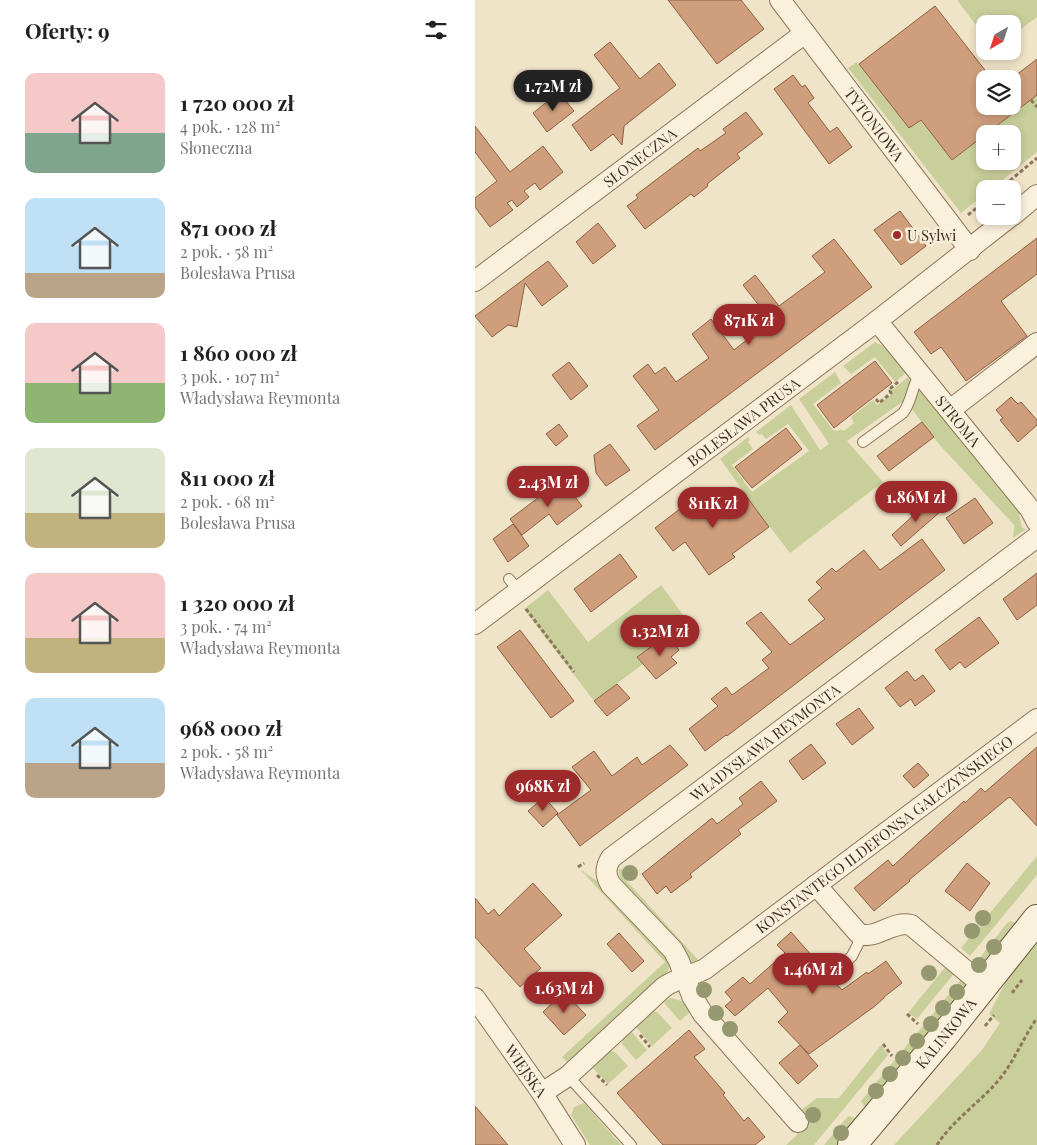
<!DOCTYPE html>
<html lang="pl">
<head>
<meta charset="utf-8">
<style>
	body { margin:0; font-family:"Playfair Display",serif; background:#f6f6f6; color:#202124; height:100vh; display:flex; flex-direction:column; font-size:19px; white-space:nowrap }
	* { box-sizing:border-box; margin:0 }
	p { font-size:16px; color:#757577 }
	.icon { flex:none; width:28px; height:28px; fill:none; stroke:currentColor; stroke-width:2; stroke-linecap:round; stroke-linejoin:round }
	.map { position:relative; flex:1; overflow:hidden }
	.side { display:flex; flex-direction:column; background:#fff; width:475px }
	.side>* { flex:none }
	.needle { width:32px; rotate:219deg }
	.tools { position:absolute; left:501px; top:15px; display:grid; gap:10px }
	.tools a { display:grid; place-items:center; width:45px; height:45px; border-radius:10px; background:#fff; box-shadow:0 2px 8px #0003; font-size:25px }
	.price { position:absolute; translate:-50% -42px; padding:0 11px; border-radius:18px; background:#9e2a2b; color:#fff; font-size:16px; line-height:32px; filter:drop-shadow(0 1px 2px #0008) }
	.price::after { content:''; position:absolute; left:50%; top:30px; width:15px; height:11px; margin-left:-8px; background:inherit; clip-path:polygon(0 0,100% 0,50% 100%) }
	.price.on { background:#222; color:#fff }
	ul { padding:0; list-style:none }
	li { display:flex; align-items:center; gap:15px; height:125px; padding:0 25px }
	li span { display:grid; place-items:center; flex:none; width:140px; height:100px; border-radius:10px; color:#555 }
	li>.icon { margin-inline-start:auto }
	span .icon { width:60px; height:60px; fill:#fffc; stroke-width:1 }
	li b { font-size:21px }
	h2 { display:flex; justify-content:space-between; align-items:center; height:60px; padding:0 25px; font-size:21px }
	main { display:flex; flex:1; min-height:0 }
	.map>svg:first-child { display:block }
</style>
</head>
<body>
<main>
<section class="side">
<h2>Oferty: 9<svg class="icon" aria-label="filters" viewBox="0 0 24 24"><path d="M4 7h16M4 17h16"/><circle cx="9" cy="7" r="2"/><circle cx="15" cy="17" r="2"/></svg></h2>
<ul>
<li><span style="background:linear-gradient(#f6c9c9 60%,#7fa58c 0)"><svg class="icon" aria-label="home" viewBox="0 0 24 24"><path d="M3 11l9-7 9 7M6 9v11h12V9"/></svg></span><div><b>1 720 000 zł</b><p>4 pok. · 128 m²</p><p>Słoneczna</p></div></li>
<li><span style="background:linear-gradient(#bfe0f5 75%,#b9a48a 0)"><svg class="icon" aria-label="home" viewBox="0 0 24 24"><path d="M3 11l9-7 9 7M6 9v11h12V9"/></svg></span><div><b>871 000 zł</b><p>2 pok. · 58 m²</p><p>Bolesława Prusa</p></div></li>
<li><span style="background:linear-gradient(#f6c9c9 60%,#8fb573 0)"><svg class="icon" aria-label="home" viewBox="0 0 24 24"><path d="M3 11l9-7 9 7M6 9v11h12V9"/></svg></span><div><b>1 860 000 zł</b><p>3 pok. · 107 m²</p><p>Władysława Reymonta</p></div></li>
<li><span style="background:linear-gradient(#dfe7d0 65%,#c2b280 0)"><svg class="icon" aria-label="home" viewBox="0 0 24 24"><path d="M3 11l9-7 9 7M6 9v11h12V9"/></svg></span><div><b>811 000 zł</b><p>2 pok. · 68 m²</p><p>Bolesława Prusa</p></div></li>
<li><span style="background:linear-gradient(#f6c9c9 65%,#c2b280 0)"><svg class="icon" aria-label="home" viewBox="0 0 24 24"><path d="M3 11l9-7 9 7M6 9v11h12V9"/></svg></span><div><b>1 320 000 zł</b><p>3 pok. · 74 m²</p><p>Władysława Reymonta</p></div></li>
<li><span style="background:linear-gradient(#bfe0f5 65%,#b9a48a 0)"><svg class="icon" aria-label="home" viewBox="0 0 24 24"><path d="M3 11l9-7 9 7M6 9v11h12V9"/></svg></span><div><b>968 000 zł</b><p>2 pok. · 58 m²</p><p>Władysława Reymonta</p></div></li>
</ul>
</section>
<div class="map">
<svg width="562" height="1145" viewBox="0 0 562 1145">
	<rect width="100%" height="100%" fill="#f0e4c8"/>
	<path fill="#c9cf9b" d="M482,0H562V17L538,35V24H510V37Z
		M382,62L434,128L445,120L477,160L510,135V161H538V134H512L562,95V152L517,189H510V194L486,213L373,68Z
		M400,342L408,346L431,373L420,382L400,357L376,374L368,366Z
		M360,372L366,383L338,404L359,431L361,430L363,431L366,429L369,431L379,423L376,417L398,400L402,405L417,394L416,391L433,377L435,379L433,398L372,441L408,482L315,553L295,527H294L245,459L273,437L275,440L273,442L278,449L257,465L277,492L334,451L313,424L291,439L287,434L284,435L281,432L316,405L345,450L354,444L324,399Z
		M444,389L548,512L544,514L547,528L551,529L538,538L539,525L462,442L436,408Z
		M186,585L217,627L119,701L49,609L73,590L113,642Z
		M562,856V875L495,956L486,948Z
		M105,869L122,881L194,960L196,965L192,972L93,1063L87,1057L190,962Z
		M144,869L151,870L150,879L226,963L216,968L210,951L146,881L144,874Z
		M536,921L544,925L503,975L495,970L532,923Z
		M562,941V1145H419L507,1050L525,1023L514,1014L534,976Z
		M471,966L481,971L442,1019L433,1013Z
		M488,977L494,984L392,1111L386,1101Z
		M196,998L210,1002L216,1011L205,1021L190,1004L189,1001Z
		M178,1011L182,1012L197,1028L177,1046L161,1027Z
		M156,1031L172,1050L161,1060L147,1044V1040Z
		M406,1045L413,1055L339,1145H311L322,1135L328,1114L326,1110L342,1098H364Z
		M135,1051L140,1052L153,1066L133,1084L117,1067Z
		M109,1103L146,1145H115L96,1115L99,1107Z
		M373,1116L384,1119L363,1145H349Z"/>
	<path fill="#cf9f7d" stroke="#8d5f41" d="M193,0H266L289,29L242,64Z
		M460,6L517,79H510V106H538V79H536L562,59V95L477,160L446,120L434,128L384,64Z
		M135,42L165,79L184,63L201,85L149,126L147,145L138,134L116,151L97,125L145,88L119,55Z
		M318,75L327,87L330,85L339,98L333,103L355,132L362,127L377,147L354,164L299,89Z
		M85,94L99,111L72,132L58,113L78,97L80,98Z
		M271,112L288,134L262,154L265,158L232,184L233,186L219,197L216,194L170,229L152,206L163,198L161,195L223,148L225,151L251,133L248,129Z
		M0,126L35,172L68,146L88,172L65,190L60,183L49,191L54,197L42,207L37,200L32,203L38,210L15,227L0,207V198L22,181L0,152Z
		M425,211L451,246L426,265L399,230Z
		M123,223L141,246L118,264L101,242Z
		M562,238V274L526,301L552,336L491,381L466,347L456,354L439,332Z
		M359,239L397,287L180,450L162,426L184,410L158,376L173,364L180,374L190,367L201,382L234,358L217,334L236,319L259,350L296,321L268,285L280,275L304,306L350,272L337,256Z
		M73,261L93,286L67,306L50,283L42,327L33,325L17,337L0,316Z
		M400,361L417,383L359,428L342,405Z
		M94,362L113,386L96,400L77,375Z
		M536,397L543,404L546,402L562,420V425L543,442L525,420L528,418L521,410Z
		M447,422L459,437L414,471L402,456Z
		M84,424L93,436L81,446L71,434Z
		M311,428L327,449L277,488L260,467Z
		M135,444L155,470L131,486L121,473L119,455Z
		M87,480L107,506L82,525L74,514L47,535L35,519Z
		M232,488L247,508L269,493L294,527L257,554L260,557L234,575L210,542L198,551L180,528Z
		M500,498L518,523L489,544L471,518Z
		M455,500L466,511L426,546L417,535Z
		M38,524L54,546L33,562L18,539Z
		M447,539L470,570L252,736L251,735L230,751L214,729L243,706L236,699L251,687L257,695L294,668L287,660L297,652L271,623L286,612L315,645L350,619L333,600L347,588L341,582L357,568L361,572L389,550L405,570Z
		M145,554L162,577L116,612L99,589Z
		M562,573V605L542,620L528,599Z
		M504,617L524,643L490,668L485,662L475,670L460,650Z
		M45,630L99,701L76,718L22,647Z
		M192,635L204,650L196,657L202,663L181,679L162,657Z
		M432,671L440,681L448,675L460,691L440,706L436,699L425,707L410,688Z
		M142,684L155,698L132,716L119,701Z
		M384,708L399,728L377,745L361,724Z
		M336,744L351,763L328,780L314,761Z
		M195,745L213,765L105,846L82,815L116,790L97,767L119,751L137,776L162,757L167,765Z
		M562,747V826L535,797L533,798L434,880L435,881L399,911L379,888L413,860L418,866L489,801L490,803L506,788L510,792Z
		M443,763L454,775L439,788L428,776Z
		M286,781L302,801L263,830L266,834L215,874L217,877L196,893L191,886L182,894L167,874L237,818L242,824L268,804L264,798Z
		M69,797L83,813L68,827L53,811Z
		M492,863L515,883L495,911L470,891Z
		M58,883L87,915L49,949L66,968L45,987L0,937V898L13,914L19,909L24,916Z
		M316,932L367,990L392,972L393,974L411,961L427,983L409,997V998L400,1006L334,1054L303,1022L313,1012L293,988L260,1016L250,1006L257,1000L250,992L268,977L275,984L310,953L302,945Z
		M144,933L169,961L157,972L132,944Z
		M89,992L111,1015L89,1035L68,1012Z
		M214,1030L230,1049L219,1057L250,1093L248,1095L269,1121L273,1117L290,1137L280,1145H188L142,1093Z
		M325,1045L343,1066L323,1084L304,1063Z
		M0,1106L33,1145H0Z"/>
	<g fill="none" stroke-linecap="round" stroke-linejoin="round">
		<g stroke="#8d765c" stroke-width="12">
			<path id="lane" d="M388,442L428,413C437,401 437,386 445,373
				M34,579L44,591
				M361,971L377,956L387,936
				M93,1076L156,1145"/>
		</g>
		<g stroke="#8d765c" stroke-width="22">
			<g id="street">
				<path id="s1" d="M305,0L495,250"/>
				<path d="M538,215L562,195"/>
				<path id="s2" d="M0,281L330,33"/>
				<path id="s3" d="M402,321L555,509L562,522"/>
				<path d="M475,410L562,343"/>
				<path id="s4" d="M0,624L402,321L536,216"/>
				<path d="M341,885L384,934C402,940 418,920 436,925L509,986"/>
				<path id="s5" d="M0,998L67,1093L100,1145"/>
				<path id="s6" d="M67,1093L93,1076L189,987C202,978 216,976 230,969L562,719"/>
				<path id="s7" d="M323,1122L228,1014L217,996L204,961L198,950L136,885C130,875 130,868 136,858L562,537"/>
			</g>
		</g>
		<g stroke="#6f573f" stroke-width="30">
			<g id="secondary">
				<path id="s8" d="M377,1145L468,1037L562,919"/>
			</g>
		</g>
		<path stroke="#8d765c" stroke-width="3" stroke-dasharray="4 2.5" stroke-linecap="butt" d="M556,100L562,107
			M525,189L562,158
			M493,215L510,201
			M401,399L404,403L416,393L415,391L417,389L416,388L424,381
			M51,609L99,672
			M103,867L109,863
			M537,993L547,980
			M432,1014L443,1024
			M510,1026L519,1015
			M165,1035L175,1047
			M408,1044L417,1056
			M122,1075L132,1085
			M462,1145C478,1120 504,1103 523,1081C539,1062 548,1038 562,1018"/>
		<use href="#lane" stroke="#faf1dc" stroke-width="10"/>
		<use href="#street" stroke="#faf1dc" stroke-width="20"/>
		<use href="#secondary" stroke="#faf1dc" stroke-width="28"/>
	</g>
	<g fill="#96986f">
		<circle cx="155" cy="873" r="8"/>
		<circle cx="508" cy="918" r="8"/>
		<circle cx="497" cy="931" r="8"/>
		<circle cx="519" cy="947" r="8"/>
		<circle cx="504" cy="965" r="8"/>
		<circle cx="454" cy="973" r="8"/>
		<circle cx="229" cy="990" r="8"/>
		<circle cx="482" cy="992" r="8"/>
		<circle cx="468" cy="1008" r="8"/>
		<circle cx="241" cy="1013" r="8"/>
		<circle cx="456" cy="1024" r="8"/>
		<circle cx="255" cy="1029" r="8"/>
		<circle cx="442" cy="1041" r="8"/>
		<circle cx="428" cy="1058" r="8"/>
		<circle cx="415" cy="1074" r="8"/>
		<circle cx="401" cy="1091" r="8"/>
		<circle cx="338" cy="1115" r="8"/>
		<circle cx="366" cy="1133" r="8"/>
	</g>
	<circle fill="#9e2a2b" stroke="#f7eed8" stroke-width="2" cx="422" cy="235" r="5"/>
	<g text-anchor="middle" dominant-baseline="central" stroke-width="5" stroke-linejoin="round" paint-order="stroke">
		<g font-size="15" fill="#3d2e20" stroke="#f7eed8">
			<text stroke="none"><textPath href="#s1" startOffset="156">TYTONIOWA</textPath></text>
			<text stroke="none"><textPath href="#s2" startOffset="206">SŁONECZNA</textPath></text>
			<text stroke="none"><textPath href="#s3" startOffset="129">STROMA</textPath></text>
			<text stroke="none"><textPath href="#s4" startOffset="336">BOLESŁAWA PRUSA</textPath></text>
			<text stroke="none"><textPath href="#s7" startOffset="526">WŁADYSŁAWA REYMONTA</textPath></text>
			<text stroke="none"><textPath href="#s6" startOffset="431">KONSTANTEGO ILDEFONSA GAŁCZYŃSKIEGO</textPath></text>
			<text stroke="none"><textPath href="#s8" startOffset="146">KALINKOWA</textPath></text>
			<text stroke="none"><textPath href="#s5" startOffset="89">WIEJSKA</textPath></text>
		</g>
		<g font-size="15" fill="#3d2e20" stroke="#f7eed8" text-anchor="start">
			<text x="432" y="235">U Sylwi</text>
		</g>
	</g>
</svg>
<div class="tools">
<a><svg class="needle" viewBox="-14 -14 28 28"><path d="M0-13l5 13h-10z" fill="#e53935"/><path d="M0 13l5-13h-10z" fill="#757577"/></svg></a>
<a><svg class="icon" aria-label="layers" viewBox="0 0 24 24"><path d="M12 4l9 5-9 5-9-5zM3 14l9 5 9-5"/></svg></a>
<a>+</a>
<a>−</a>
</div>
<b class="price on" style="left:78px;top:112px">1.72M zł</b>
<b class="price" style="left:274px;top:346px">871K zł</b>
<b class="price" style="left:73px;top:508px">2.43M zł</b>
<b class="price" style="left:441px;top:523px">1.86M zł</b>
<b class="price" style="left:238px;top:529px">811K zł</b>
<b class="price" style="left:185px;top:657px">1.32M zł</b>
<b class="price" style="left:68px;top:812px">968K zł</b>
<b class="price" style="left:338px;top:995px">1.46M zł</b>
<b class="price" style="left:89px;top:1014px">1.63M zł</b>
</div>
</main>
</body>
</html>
